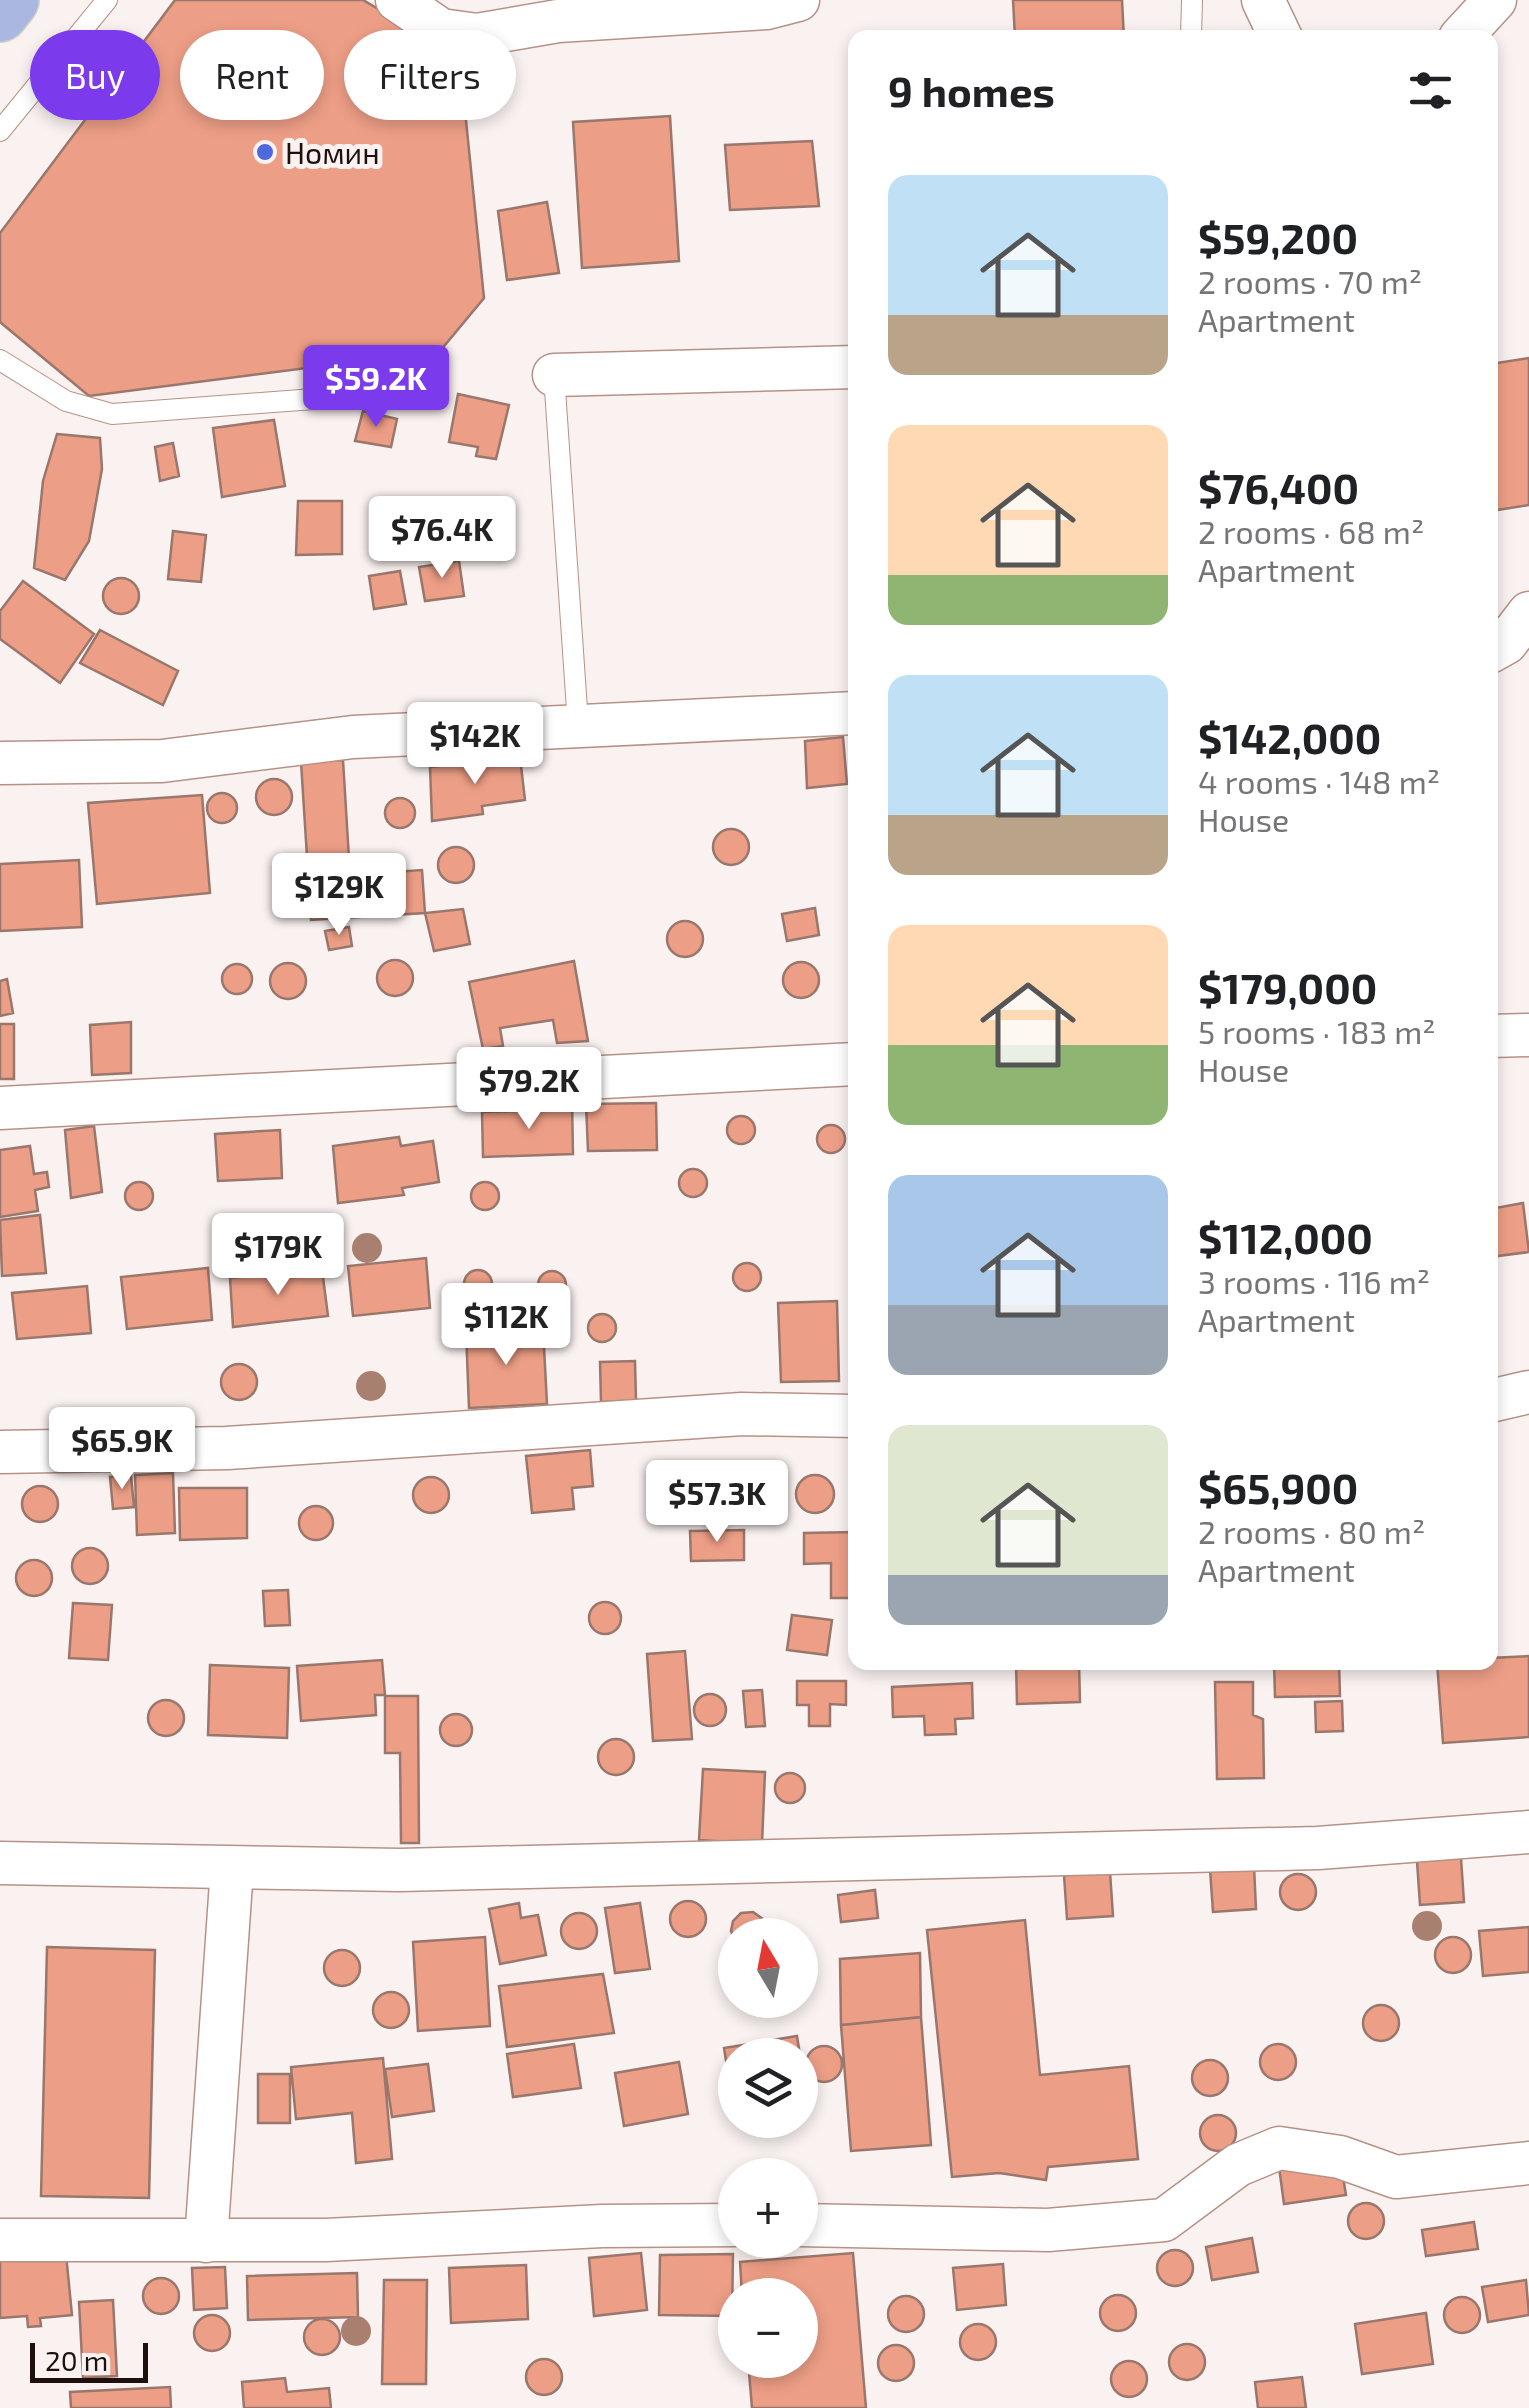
<!DOCTYPE html>
<html lang="en">
<head>
<meta charset="utf-8">
<style>
	body { margin:0; font-family:"Exo 2",sans-serif; background:#f2f2f2; color:#202124; height:100vh; display:flex; flex-direction:column; font-size:38px; white-space:nowrap }
	* { box-sizing:border-box; margin:0 }
	p { font-size:32px; color:#757577 }
	.icon { flex:none; width:55px; height:55px; fill:none; stroke:currentColor; stroke-width:2; stroke-linecap:round; stroke-linejoin:round }
	.map { position:relative; flex:1; overflow:hidden }
	.panel { position:absolute; left:848px; top:30px; width:650px; height:1640px; display:flex; flex-direction:column; background:#fff; border-radius:20px; box-shadow:0 5px 15px #0003 }
	.panel>* { flex:none }
	.guide { position:absolute; left:30px; top:30px; width:668px; height:90px; display:flex; gap:20px }
	.needle { width:65px; rotate:350deg }
	.fabs { position:absolute; left:718px; top:1918px; display:grid; gap:20px }
	.fabs a { display:grid; place-items:center; width:100px; height:100px; border-radius:50%; background:#fff; box-shadow:0 5px 15px #0003; font-size:50px }
	.scale { position:absolute; left:30px; bottom:25px; width:118px; box-sizing:border-box; padding-left:10px; border:5px solid #1e110d; border-top:0; font-size:28px; line-height:35px; white-space:nowrap; color:#1e110d; -webkit-text-stroke:8px #faf2f0; paint-order:stroke }
	.price { position:absolute; translate:-50% -85px; padding:0 22px; border-radius:10px; background:#fff; color:#222; font-size:32px; line-height:65px; filter:drop-shadow(0 2px 5px #0008) }
	.price::after { content:''; position:absolute; left:50%; top:60px; width:30px; height:22px; margin-left:-15px; background:inherit; clip-path:polygon(0 0,100% 0,50% 100%) }
	.price.active { background:#7c3aed; color:#fff }
	ul { padding:0; list-style:none }
	li { display:flex; align-items:center; gap:30px; height:250px; padding:0 40px }
	li span { display:grid; place-items:center; flex:none; width:280px; height:200px; border-radius:20px; color:#555 }
	li>.icon { margin-inline-start:auto }
	span .icon { width:120px; height:120px; fill:#fffc; stroke-width:1 }
	li b { font-size:42px }
	h2 { display:flex; justify-content:space-between; align-items:center; height:120px; padding:0 40px; font-size:42px }
	.pill { padding:0 35px; border-radius:45px; background:#fff; box-shadow:0 5px 15px #0003; font-size:35px; line-height:90px }
	.pill.active { background:#7c3aed; color:#fff }
	.map>svg:first-child { display:block }
</style>
</head>
<body>
<div class="map">
<svg width="1529" height="2408" viewBox="0 0 1529 2408">
	<rect width="100%" height="100%" fill="#faf2f0"/>
	<path fill="#ed9e86" stroke="#9a776c" stroke-width="2.5" d="M175,0H363L441,46L461,71L484,298L440,351L89,396L0,322V233Z
		M1013,0H1122L1124,38H1015Z
		M670,116L679,261L582,268L573,122Z
		M812,141L819,206L730,210L725,145Z
		M547,202L559,273L507,280L498,211Z
		M1529,358V505L1491,511L1490,364Z
		M458,394L509,405L496,459L476,456L478,447L449,442Z
		M363,411L397,419L391,447L355,441Z
		M274,420L285,486L222,497L213,428Z
		M57,434L100,438L102,469L89,541L65,580L34,568L43,481Z
		M173,443L179,476L160,481L155,447Z
		M298,501H342V554L296,555Z
		M173,531L206,535L201,582L168,579Z
		M459,561L464,596L425,601L419,567Z
		M400,571L406,604L374,609L369,576Z
		M103 596a18 18 0 1 1 36 0a18 18 0 1 1-36 0Z
		M23,581L94,634L60,683L0,639V611Z
		M100,630L178,671L163,705L80,663Z
		M843,737L847,784L807,788L805,741Z
		M520,757L525,800L482,806L483,814L432,821L430,767Z
		M343,760L350,875L422,870L425,913L311,920L301,762Z
		M256 797a18 18 0 1 1 36 0a18 18 0 1 1-36 0Z
		M207 808a15 15 0 1 1 30 0a15 15 0 1 1-30 0Z
		M202,795L210,893L97,904L88,803Z
		M385 813a15 15 0 1 1 30 0a15 15 0 1 1-30 0Z
		M713 847a18 18 0 1 1 36 0a18 18 0 1 1-36 0Z
		M438 865a18 18 0 1 1 36 0a18 18 0 1 1-36 0Z
		M79,860L82,927L0,931V864Z
		M815,908L819,935L787,941L782,914Z
		M463,909L470,944L434,951L425,913Z
		M667 939a18 18 0 1 1 36 0a18 18 0 1 1-36 0Z
		M349,927L352,946L329,950L325,931Z
		M377 978a18 18 0 1 1 36 0a18 18 0 1 1-36 0Z
		M574,961L588,1041L557,1043L553,1020L500,1028L503,1046L483,1049L469,982Z
		M783 980a18 18 0 1 1 36 0a18 18 0 1 1-36 0Z
		M270 981a18 18 0 1 1 36 0a18 18 0 1 1-36 0Z
		M222 979a15 15 0 1 1 30 0a15 15 0 1 1-30 0Z
		M7,979L13,1013L0,1016V981Z
		M131,1022V1073L92,1075L90,1025Z
		M0,1024H14V1079H0Z
		M572,1101L573,1154L483,1157L482,1112L546,1110V1102Z
		M656,1103L657,1150L588,1151L586,1104Z
		M727 1130a14 14 0 1 1 28 0a14 14 0 1 1-28 0Z
		M817 1139a14 14 0 1 1 28 0a14 14 0 1 1-28 0Z
		M94,1126L102,1192L71,1198L65,1130Z
		M280,1130L282,1178L218,1181L215,1134Z
		M399,1137L401,1146L433,1141L439,1182L402,1188L404,1195L338,1203L333,1146Z
		M30,1146L34,1174L47,1172L49,1187L35,1190L38,1211L0,1217V1150Z
		M679 1183a14 14 0 1 1 28 0a14 14 0 1 1-28 0Z
		M471 1196a14 14 0 1 1 28 0a14 14 0 1 1-28 0Z
		M125 1196a14 14 0 1 1 28 0a14 14 0 1 1-28 0Z
		M1523,1203L1529,1252L1490,1257V1209Z
		M40,1215L46,1273L2,1276L0,1220Z
		M426,1258L430,1308L353,1316L348,1266Z
		M733 1277a14 14 0 1 1 28 0a14 14 0 1 1-28 0Z
		M208,1268L212,1320L127,1329L121,1277Z
		M322,1269L328,1316L233,1327L230,1278Z
		M464 1284a14 14 0 1 1 28 0a14 14 0 1 1-28 0Z
		M538 1285a14 14 0 1 1 28 0a14 14 0 1 1-28 0Z
		M87,1286L91,1333L17,1339L12,1293Z
		M497,1300L499,1326L466,1329L463,1304Z
		M837,1301L839,1381L781,1382L778,1303Z
		M588 1328a14 14 0 1 1 28 0a14 14 0 1 1-28 0Z
		M543,1328L547,1404L469,1408L466,1331Z
		M635,1361L636,1401L601,1402L600,1362Z
		M221 1382a18 18 0 1 1 36 0a18 18 0 1 1-36 0Z
		M590,1450L593,1486L572,1488L574,1509L532,1513L526,1456Z
		M173,1473L175,1533L137,1535L135,1475Z
		M131,1475L134,1507L113,1509L110,1477Z
		M796 1494a19 19 0 1 1 38 0a19 19 0 1 1-38 0Z
		M413 1495a18 18 0 1 1 36 0a18 18 0 1 1-36 0Z
		M22 1504a18 18 0 1 1 36 0a18 18 0 1 1-36 0Z
		M179,1488H247V1538L180,1540Z
		M299 1523a17 17 0 1 1 34 0a17 17 0 1 1-34 0Z
		M744,1530V1560L691,1561L690,1531Z
		M855,1532V1598H831V1563L804,1564V1533Z
		M72 1566a18 18 0 1 1 36 0a18 18 0 1 1-36 0Z
		M16 1578a18 18 0 1 1 36 0a18 18 0 1 1-36 0Z
		M288,1590L290,1625L265,1626L263,1591Z
		M589 1618a16 16 0 1 1 32 0a16 16 0 1 1-32 0Z
		M73,1603L112,1605L108,1660L69,1658Z
		M792,1615L832,1620L827,1655L787,1650Z
		M685,1651L692,1739L653,1741L647,1654Z
		M1529,1656V1737L1443,1743L1437,1662H1490V1658Z
		M382,1660L385,1695H375L376,1715L301,1721L297,1666Z
		M1016,1662H1079L1080,1702L1017,1704Z
		M1274,1662H1339L1340,1696L1275,1697Z
		M210,1665L289,1668L287,1738L208,1735Z
		M797,1681H846V1705L830,1704V1726H809V1705H797Z
		M1215,1682H1253V1715L1263,1719L1264,1778L1217,1779Z
		M972,1683L973,1718L955,1719L956,1734L925,1735L924,1716L893,1717L892,1687Z
		M762,1690L765,1726L746,1727L743,1691Z
		M694 1710a16 16 0 1 1 32 0a16 16 0 1 1-32 0Z
		M385,1696H418L419,1843H401L400,1753H385Z
		M148 1718a18 18 0 1 1 36 0a18 18 0 1 1-36 0Z
		M1342,1701L1343,1731L1316,1732L1315,1702Z
		M440 1730a16 16 0 1 1 32 0a16 16 0 1 1-32 0Z
		M598 1757a18 18 0 1 1 36 0a18 18 0 1 1-36 0Z
		M703,1769L765,1772L762,1844L699,1840Z
		M775 1788a15 15 0 1 1 30 0a15 15 0 1 1-30 0Z
		M1461,1858L1464,1902L1420,1905L1417,1861Z
		M1254,1866L1256,1909L1213,1912L1210,1869Z
		M1110,1872L1113,1916L1067,1919L1064,1875Z
		M1280 1892a18 18 0 1 1 36 0a18 18 0 1 1-36 0Z
		M875,1890L878,1918L841,1922L838,1895Z
		M670 1919a18 18 0 1 1 36 0a18 18 0 1 1-36 0Z
		M519,1903L521,1918L538,1915L546,1955L500,1964L489,1909Z
		M640,1903L650,1969L615,1973L605,1908Z
		M753,1912L763,1919L765,1935H735V1940L731,1931L733,1921L741,1913Z
		M561 1931a18 18 0 1 1 36 0a18 18 0 1 1-36 0Z
		M1025,1920L1040,2075L1129,2066L1138,2159L1048,2167L1046,2180L999,2173L952,2177L927,1930Z
		M1529,1927V1972L1483,1976L1479,1931Z
		M485,1937L490,2026L418,2031L413,1942Z
		M1435 1955a18 18 0 1 1 36 0a18 18 0 1 1-36 0Z
		M47,1947L155,1950L149,2198L41,2196Z
		M324 1968a18 18 0 1 1 36 0a18 18 0 1 1-36 0Z
		M920,1953L921,2017L841,2025L840,1959Z
		M603,1974L614,2033L507,2047L499,1986Z
		M373 2010a18 18 0 1 1 36 0a18 18 0 1 1-36 0Z
		M1363 2023a18 18 0 1 1 36 0a18 18 0 1 1-36 0Z
		M921,2017L931,2145L851,2151L841,2025Z
		M797,2036L800,2055H735V2091L731,2092L724,2048Z
		M574,2044L581,2088L513,2097L507,2054Z
		M1260 2062a18 18 0 1 1 36 0a18 18 0 1 1-36 0Z
		M806 2064a18 18 0 1 1 36 0a18 18 0 1 1-36 0Z
		M383,2058L392,2159L356,2163L352,2113L296,2119L291,2067Z
		M1192 2078a18 18 0 1 1 36 0a18 18 0 1 1-36 0Z
		M679,2062L688,2114L624,2126L615,2073Z
		M428,2064L434,2111L392,2117L385,2069Z
		M258,2074H290V2123H258Z
		M1200 2133a18 18 0 1 1 36 0a18 18 0 1 1-36 0Z
		M1279,2167L1342,2171L1346,2195L1284,2204Z
		M1348 2221a18 18 0 1 1 36 0a18 18 0 1 1-36 0Z
		M1474,2222L1478,2249L1426,2256L1422,2230Z
		M1252,2238L1258,2272L1212,2280L1206,2247Z
		M1157 2268a18 18 0 1 1 36 0a18 18 0 1 1-36 0Z
		M641,2253L647,2310L594,2316L589,2258Z
		M853,2253L866,2408H752L748,2360H800V2295H742L740,2262Z
		M66,2254L72,2315L40,2318L41,2326L28,2327L27,2316L0,2318V2260Z
		M733,2254L732,2316L659,2315L660,2255Z
		M1003,2264L1006,2305L957,2310L953,2268Z
		M526,2265L528,2319L451,2323L449,2268Z
		M225,2267L227,2308L194,2310L192,2268Z
		M357,2273L358,2317L248,2320L247,2276Z
		M143 2296a18 18 0 1 1 36 0a18 18 0 1 1-36 0Z
		M384,2280H427L426,2384H382Z
		M1526,2280L1529,2315L1488,2322L1482,2287Z
		M1100 2313a18 18 0 1 1 36 0a18 18 0 1 1-36 0Z
		M888 2314a18 18 0 1 1 36 0a18 18 0 1 1-36 0Z
		M1444 2315a18 18 0 1 1 36 0a18 18 0 1 1-36 0Z
		M113,2300L117,2376L83,2378L79,2302Z
		M1426,2313L1433,2364L1362,2374L1355,2324Z
		M194 2333a18 18 0 1 1 36 0a18 18 0 1 1-36 0Z
		M304 2337a18 18 0 1 1 36 0a18 18 0 1 1-36 0Z
		M960 2342a18 18 0 1 1 36 0a18 18 0 1 1-36 0Z
		M1169 2362a18 18 0 1 1 36 0a18 18 0 1 1-36 0Z
		M878 2363a18 18 0 1 1 36 0a18 18 0 1 1-36 0Z
		M526 2377a18 18 0 1 1 36 0a18 18 0 1 1-36 0Z
		M1111 2379a18 18 0 1 1 36 0a18 18 0 1 1-36 0Z
		M1302,2377L1306,2408H1258L1255,2382Z
		M285,2378L287,2392L329,2388L331,2408H244L242,2382Z
		M170,2387L171,2408H71L70,2392Z"/>
	<g fill="none" stroke-linecap="round" stroke-linejoin="round">
		<g stroke="#b69286" stroke-width="22">
			<path id="lane" d="M1191,38L1192,0
				M0,131L107,0
				M0,360L66,401L112,414L327,398
				M554,375L578,724"/>
		</g>
		<g stroke="#b69286" stroke-width="45">
			<path id="street" d="M397,0L441,30L477,35L558,21L767,8L798,0
				M1263,0L1281,38
				M1460,38L1495,0
				M554,375L855,367
				M1490,652L1506,643L1529,613
				M0,763L162,761L353,737L855,713
				M1490,1036L1529,1035
				M0,1108L855,1064
				M1490,1401L1529,1392
				M0,1452L227,1448L742,1414L855,1416
				M0,1863L400,1870L1318,1848L1529,1832
				M800,2225L1048,2230L1164,2220L1238,2165L1279,2148L1340,2157L1396,2177L1529,2163
				M0,2240H326L602,2226L735,2225
				M206,2241L232,1868"/>
		</g>
		<g stroke="#d2cfcf" stroke-width="58">
			<path id="primary" d="M0,14L11,0"/>
		</g>
		<use href="#lane" stroke="#fff" stroke-width="20"/>
		<use href="#street" stroke="#fff" stroke-width="42"/>
		<use href="#primary" stroke="#aab8e1" stroke-width="55"/>
	</g>
	<g fill="#a97f70">
		<circle cx="367" cy="1248" r="15"/>
		<circle cx="371" cy="1386" r="15"/>
		<circle cx="1427" cy="1926" r="15"/>
		<circle cx="356" cy="2331" r="15"/>
	</g>
	<circle fill="#4e68dd" stroke="#faf2f0" stroke-width="4" cx="265" cy="152" r="10"/>
	<g text-anchor="middle" dominant-baseline="central" stroke-width="10" stroke-linejoin="round" paint-order="stroke">
		<g font-size="30" fill="#1e110d" stroke="#faf2f0" text-anchor="start">
			<text x="285" y="152">Номин</text>
		</g>
	</g>
</svg>
<div class="fabs">
<a><svg class="needle" viewBox="-14 -14 28 28"><path d="M0-13l5 13h-10z" fill="#e53935"/><path d="M0 13l5-13h-10z" fill="#757577"/></svg></a>
<a><svg class="icon" aria-label="layers" viewBox="0 0 24 24"><path d="M12 4l9 5-9 5-9-5zM3 14l9 5 9-5"/></svg></a>
<a>+</a>
<a>−</a>
</div>
<div class="scale">20 m</div>
<b class="price active" style="left:376px;top:430px">$59.2K</b>
<b class="price" style="left:442px;top:581px">$76.4K</b>
<b class="price" style="left:475px;top:787px">$142K</b>
<b class="price" style="left:339px;top:938px">$129K</b>
<b class="price" style="left:529px;top:1132px">$79.2K</b>
<b class="price" style="left:278px;top:1298px">$179K</b>
<b class="price" style="left:506px;top:1368px">$112K</b>
<b class="price" style="left:122px;top:1492px">$65.9K</b>
<b class="price" style="left:717px;top:1545px">$57.3K</b>
<div class="guide">
<a class="pill active">Buy</a>
<a class="pill">Rent</a>
<a class="pill">Filters</a>
</div>
<section class="panel">
<h2>9 homes<svg class="icon" aria-label="filters" viewBox="0 0 24 24"><path d="M4 7h16M4 17h16"/><circle cx="9" cy="7" r="2"/><circle cx="15" cy="17" r="2"/></svg></h2>
<ul>
<li><span style="background:linear-gradient(#bfe0f5 70%,#b9a48a 0)"><svg class="icon" aria-label="home" viewBox="0 0 24 24"><path d="M3 11l9-7 9 7M6 9v11h12V9"/></svg></span><div><b>$59,200</b><p>2 rooms · 70 m²</p><p>Apartment</p></div></li>
<li><span style="background:linear-gradient(#ffd9b3 75%,#8fb573 0)"><svg class="icon" aria-label="home" viewBox="0 0 24 24"><path d="M3 11l9-7 9 7M6 9v11h12V9"/></svg></span><div><b>$76,400</b><p>2 rooms · 68 m²</p><p>Apartment</p></div></li>
<li><span style="background:linear-gradient(#bfe0f5 70%,#b9a48a 0)"><svg class="icon" aria-label="home" viewBox="0 0 24 24"><path d="M3 11l9-7 9 7M6 9v11h12V9"/></svg></span><div><b>$142,000</b><p>4 rooms · 148 m²</p><p>House</p></div></li>
<li><span style="background:linear-gradient(#ffd9b3 60%,#8fb573 0)"><svg class="icon" aria-label="home" viewBox="0 0 24 24"><path d="M3 11l9-7 9 7M6 9v11h12V9"/></svg></span><div><b>$179,000</b><p>5 rooms · 183 m²</p><p>House</p></div></li>
<li><span style="background:linear-gradient(#a9c7e8 65%,#9aa5b1 0)"><svg class="icon" aria-label="home" viewBox="0 0 24 24"><path d="M3 11l9-7 9 7M6 9v11h12V9"/></svg></span><div><b>$112,000</b><p>3 rooms · 116 m²</p><p>Apartment</p></div></li>
<li><span style="background:linear-gradient(#dfe7d0 75%,#9aa5b1 0)"><svg class="icon" aria-label="home" viewBox="0 0 24 24"><path d="M3 11l9-7 9 7M6 9v11h12V9"/></svg></span><div><b>$65,900</b><p>2 rooms · 80 m²</p><p>Apartment</p></div></li>
</ul>
</section>
</div>
</body>
</html>
